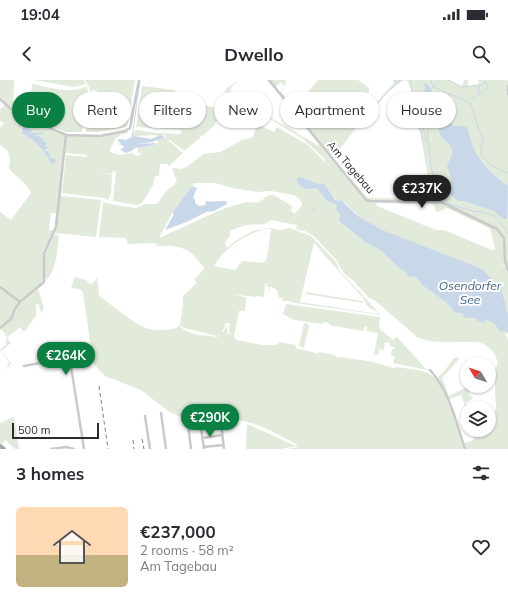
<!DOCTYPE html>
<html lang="en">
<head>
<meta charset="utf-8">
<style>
	body { margin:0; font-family:Mulish,sans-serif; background:#f2f2f3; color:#2b2b33; height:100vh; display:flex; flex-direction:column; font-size:15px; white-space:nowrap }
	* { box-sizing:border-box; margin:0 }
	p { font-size:13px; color:#7c7c81 }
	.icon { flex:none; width:22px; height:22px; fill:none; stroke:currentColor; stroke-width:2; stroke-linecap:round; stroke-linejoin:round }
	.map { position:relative; height:369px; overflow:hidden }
	.details { display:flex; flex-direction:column; background:#fff; flex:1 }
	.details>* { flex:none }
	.banner { position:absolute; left:12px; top:12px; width:484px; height:36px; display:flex; gap:8px }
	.needle { width:26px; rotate:309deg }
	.controls { position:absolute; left:460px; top:277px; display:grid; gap:8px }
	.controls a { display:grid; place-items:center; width:36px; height:36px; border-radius:50%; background:#fff; box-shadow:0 1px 3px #0004; font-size:20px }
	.scale { position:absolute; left:12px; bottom:10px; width:87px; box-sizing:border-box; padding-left:4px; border:2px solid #2d2d2d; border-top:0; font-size:11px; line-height:14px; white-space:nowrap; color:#2d2d2d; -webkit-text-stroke:3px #fff; paint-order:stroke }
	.price { position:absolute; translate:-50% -34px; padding:0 9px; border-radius:14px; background:#0b8043; color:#fff; font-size:13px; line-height:26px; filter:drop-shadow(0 1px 2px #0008) }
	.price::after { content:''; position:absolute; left:50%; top:24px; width:12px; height:9px; margin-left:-6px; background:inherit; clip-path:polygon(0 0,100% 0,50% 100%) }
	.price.selected { background:#222; color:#fff }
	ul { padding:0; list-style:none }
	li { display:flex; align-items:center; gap:12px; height:100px; padding:0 16px }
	li span { display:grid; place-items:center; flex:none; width:112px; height:80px; border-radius:6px; color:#555 }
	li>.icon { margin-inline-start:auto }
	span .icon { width:48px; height:48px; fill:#fffc; stroke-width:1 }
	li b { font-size:17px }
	h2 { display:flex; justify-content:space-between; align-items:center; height:48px; padding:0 16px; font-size:17px }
	.pill { padding:0 14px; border-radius:18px; background:#fff; box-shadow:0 1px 3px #0004; font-size:14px; line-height:36px }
	.pill.selected { background:#0b8043; color:#fff }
	.status { display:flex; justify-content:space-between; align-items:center; height:28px; padding:0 20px; background:#fff; direction:ltr }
	.status svg { height:11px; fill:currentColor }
	header { display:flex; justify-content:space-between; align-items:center; height:52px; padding:0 16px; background:#fff; font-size:18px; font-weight:700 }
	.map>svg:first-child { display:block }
</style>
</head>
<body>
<div class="status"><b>19:04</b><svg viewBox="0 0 49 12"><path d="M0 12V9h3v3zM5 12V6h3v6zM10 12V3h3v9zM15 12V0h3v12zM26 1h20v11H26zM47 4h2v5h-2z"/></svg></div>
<header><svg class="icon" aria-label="back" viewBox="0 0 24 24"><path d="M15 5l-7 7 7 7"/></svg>Dwello<svg class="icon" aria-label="search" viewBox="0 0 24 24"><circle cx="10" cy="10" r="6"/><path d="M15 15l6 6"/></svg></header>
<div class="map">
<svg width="508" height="369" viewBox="0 0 508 369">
	<rect width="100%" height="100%" fill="#fff"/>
	<path fill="#e2eadc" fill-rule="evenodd" d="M0,0H14L13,30L0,18Z
		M34,0H83L86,4L74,7Z
		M85,0H135L127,47L97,52H86L91,16L96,17L97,10H91V14L89,7Z
		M238,0L231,5L240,0L232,6L230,10L232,13L249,25L319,66V65L267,0H268L365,120L440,123L445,125V126L446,125L497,150L504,159L506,185H499L506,186L508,191V253L505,254L508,259V369H288L297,367L296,364C274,353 247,336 222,339L220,337L219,340L217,338L188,337L178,336L168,331L141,310L105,296L93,283L83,212L79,209L71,208L75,197L86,200L90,204L93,203L97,198L99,216C111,224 136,246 149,249C158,252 169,249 177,248L178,246H180C188,256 205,255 217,257L221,252H223L228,245V247L227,253L232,255L229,252L230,243H226L223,250L217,256L184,248L180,245L183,224V216L197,203L194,200L204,189V188C190,167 180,165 156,166L157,163L128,164L126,158L99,157L103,122L115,125L136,128L145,124H157L165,112L177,102L172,88L181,89L188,86L203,74L220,72L242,60L253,57L257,44L274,52L277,47L308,65L325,82V79L303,59L224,11L231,5L226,9ZM299,97C308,98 315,106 324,103L333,118L345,123L360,137L383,150L471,185L499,251C496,245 491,239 484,241V242L458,233L448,224L422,205L416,197L407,195L405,191L400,189L380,170L365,162L339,141L341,134L336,129L337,125L325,119L318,108L308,109ZM194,103H215L233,108L257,112L271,111L294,115L301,120L302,125L295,134L291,131L292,126L274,115H269L258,123L247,122L225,128L159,158L172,133ZM377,123L431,124L434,125L436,131L438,132L446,128L449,129L489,148L491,151L495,169L492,170L444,150H436L377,126L376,124ZM271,140L297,145L296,149L302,151L303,150L314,156L337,181L339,186L346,195L354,201L368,217L377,222L417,257C434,265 458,261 478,262C492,266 507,284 489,295V299L493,297H495V313L496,327L494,336L489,340V350H473L474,360L464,363L449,319L461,315L467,332L466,323L473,318L469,314V310L473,306H469L449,316L442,298L460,278H454C450,283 443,294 438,297L446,313H443C438,289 416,290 396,287L393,288L373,282L340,277L337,278L335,275L319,272V274L296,268L295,265L279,262L277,265H261L236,260L234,257L239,231H245L246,217L229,214L256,217V216L264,217L265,203L269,205H266V206L269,207L268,219L270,206L277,210L279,218H282V221H288L296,223L381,235L339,190L336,182L311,156L290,148L280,150L269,148L252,151L234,162L227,168L225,162L230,156V151C234,149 238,147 243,146C251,143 264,147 271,140ZM265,149H271L267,178L264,183L242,181L235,190L214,186C225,167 245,155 265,149ZM314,162L326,177L363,218L366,224L368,227L378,232L379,234L300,222Z
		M270,0H286L285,6L281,12L294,28L318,0H358L369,8L367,33L393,4L394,2L392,0H449L462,6L464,0H468V6L479,4L478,0H508V189L506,183L505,158L497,148L443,123L398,120H369L366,118L333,78L334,74L331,75L297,34L296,30L292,28L280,12L285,6L281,2L275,7L273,5L274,2L272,3ZM406,0C416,12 411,29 412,42L420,51L427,92L435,118L434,119L368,118L334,79V76C347,61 389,3 406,0Z
		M32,4C49,7 71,15 87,6L88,14L82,52H66L30,38Z
		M142,6L175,10V13L188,15L187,23L221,28L224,34L215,43V45L202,56L198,55L201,57L184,71L170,60H168L183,73L169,86L166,84H160L159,96H155L153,105L142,123L137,125L113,121L116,91H113L112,94L99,93L112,95L111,113L108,120L104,118L62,113L66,75L87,77V75L65,73L67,56H102L128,51L127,53L122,54L118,57L116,58L110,69V72L120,75L132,73L137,76L140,75L141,72L137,73L138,67L154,65L159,62L156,60L160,58H165L166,56L162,55L158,57L157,55L132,56V53L137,50L157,53L181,54V50L136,47Z
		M5,25L12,32L65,56L61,116L101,120L96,157L55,153V138L61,136L56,137V133H54L53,136V133H51L49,150H51V147V150L54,151L55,148L53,155L43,170V201L20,221L0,206V132L11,140L31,113C25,100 16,98 9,88C11,77 10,71 0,65V48L4,43L1,41L0,42V29ZM26,46L28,49H33L31,51V53L45,52L41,54H36L35,56H40V58L43,59L42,61L47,62L45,66L48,67L45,71L50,70L48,74L51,76L50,77L54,78L50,82C47,72 30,58 21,51L22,48Z
		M55,154L59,155C57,170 57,190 46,200C43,183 43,168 55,154Z
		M47,201L38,209L44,228L41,233L39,224H36V236L24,252L20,247L9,256L5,251L9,257L7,258L11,263L1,271L11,283L6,291L9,282L0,270L6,264L7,257L1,248L8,243L20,224Z
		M0,208L19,222L11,238L0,247Z
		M306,212L362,221L364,223L305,214Z
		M286,224L380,237L379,248L393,260L397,257L427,290L393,283L395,277L391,275L392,269H394L395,267L390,266V263L385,262L384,270L379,269L378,275H374L378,253L367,251V246H365L363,251L329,245V243L323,242V244L294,240L283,234Z
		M304,243L308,244L309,246L304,268L299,266Z
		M14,337L19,369H15L5,360L2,364L7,369H5L0,365V343Z
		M247,344L296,366L282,369H246Z"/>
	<path fill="#c9d8e8" d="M426,3C431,7 438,21 439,27L438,29L433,28L431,23L423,13L425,8L424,4Z
		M434,9L451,43L454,46H464L468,48C472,75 486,90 508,106L507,139H503L494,131L464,121H458L450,114L451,97L447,86C461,60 442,67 438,48L440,46L450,43Z
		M440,29H441L446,41L433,44L431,42L430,36Z
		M25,45L28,49H34L31,51V53L45,52L43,54H37L35,56H41L40,58H44L43,61L47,62L45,66L48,67L45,71H50L48,74H51L50,77L54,78L56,80L53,84H51C45,70 34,60 22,53V48Z
		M161,55L165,57L152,62L137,64L156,63L154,65L135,68L133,70L126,73L120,70L124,67L122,65L117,64L121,63L117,61L119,59H123L125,60L135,56L151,59Z
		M299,97C309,98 315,106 324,103L329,111L335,120L342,121L358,136L383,150L482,189L501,208L508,235V252L499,251C496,245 491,239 484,241L485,243L478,241L474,238H466L462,234L455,232L448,224L422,205L416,197L408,196L405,191L400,189L380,170L365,162L339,141L340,135L336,129L337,125L326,120L317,108C306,110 302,110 296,100Z
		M192,106L197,108L193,118L195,119V123L199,126L206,125L205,124L206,121C212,122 223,121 226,121L227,124L214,131L206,132L189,141L165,150L174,134L172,133Z"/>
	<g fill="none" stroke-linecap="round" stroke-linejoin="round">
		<path stroke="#c9d8e8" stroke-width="1" d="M395,0H400
			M410,0L415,21L413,41L421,50L423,60L428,62L429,65L431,87L439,116L452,125L473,131L482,132L495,136L508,153
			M431,0L433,7
			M448,0L462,7L483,5L485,2
			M433,7L457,17L470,23C476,35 476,50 484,59C483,62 481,65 481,69C479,80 499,91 508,93
			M434,7L435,4L440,0
			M478,15L479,8L481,5
			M472,19C478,15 485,13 488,6L485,2L486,0
			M374,28L386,13L401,0
			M419,30L426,60
			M132,58L140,0
			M428,60L427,51L431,46
			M311,131L316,129"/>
		<path stroke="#cacaca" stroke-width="2.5" d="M269,0L366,120L370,121L441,122L497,149L504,158L505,181L508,190
			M508,6V14
			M0,19L13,31L66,55L100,56L125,51L130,48L139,0
			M0,207L20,222
			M0,248L11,239L15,229L20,222L44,202V173L56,147L66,55
			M24,286L66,278L70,280L84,369
			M430,290C450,312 456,342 465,369
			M161,333L166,369
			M145,336L150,369
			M221,343L224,369
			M188,344L191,369
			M203,358L222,355
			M204,367L223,365
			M51,369L66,367L74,369
			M204,369L201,348L221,345"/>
		<path stroke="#a5a5a5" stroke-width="4" d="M0,366L4,369"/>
		<path stroke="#828282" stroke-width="1" stroke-dasharray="4 3" stroke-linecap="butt" d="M99,306L108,369
			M142,359L144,369
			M133,360L134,369"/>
	</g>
	<g text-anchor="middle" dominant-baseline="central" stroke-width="4" stroke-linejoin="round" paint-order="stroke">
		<g font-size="11" fill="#2d2d2d" stroke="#fff">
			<text transform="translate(351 87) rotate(49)">Am Tagebau</text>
		</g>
		<g font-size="12" font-style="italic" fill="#426489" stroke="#fff">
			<text x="470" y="205">Osendorfer<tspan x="470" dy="14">See</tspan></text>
		</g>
	</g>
</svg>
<div class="controls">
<a><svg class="needle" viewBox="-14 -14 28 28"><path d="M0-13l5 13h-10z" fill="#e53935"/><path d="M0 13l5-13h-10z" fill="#7c7c81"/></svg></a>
<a><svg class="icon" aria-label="layers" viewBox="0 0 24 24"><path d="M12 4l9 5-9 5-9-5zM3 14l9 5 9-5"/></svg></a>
</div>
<div class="scale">500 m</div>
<b class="price selected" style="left:422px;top:129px">€237K</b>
<b class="price" style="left:66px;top:296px">€264K</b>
<b class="price" style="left:210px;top:358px">€290K</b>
<div class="banner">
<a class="pill selected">Buy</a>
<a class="pill">Rent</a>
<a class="pill">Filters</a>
<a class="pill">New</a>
<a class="pill">Apartment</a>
<a class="pill">House</a>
</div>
</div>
<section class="details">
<h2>3 homes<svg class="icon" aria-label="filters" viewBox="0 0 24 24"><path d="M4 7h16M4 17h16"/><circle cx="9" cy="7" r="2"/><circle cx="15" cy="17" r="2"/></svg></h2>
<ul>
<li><span style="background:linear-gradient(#ffd9b3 60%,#c2b280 0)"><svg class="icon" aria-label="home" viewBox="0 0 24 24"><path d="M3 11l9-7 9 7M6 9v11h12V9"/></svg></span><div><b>€237,000</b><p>2 rooms · 58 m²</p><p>Am Tagebau</p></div><svg class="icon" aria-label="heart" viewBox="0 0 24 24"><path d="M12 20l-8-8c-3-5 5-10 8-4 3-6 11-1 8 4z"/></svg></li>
</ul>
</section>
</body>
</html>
